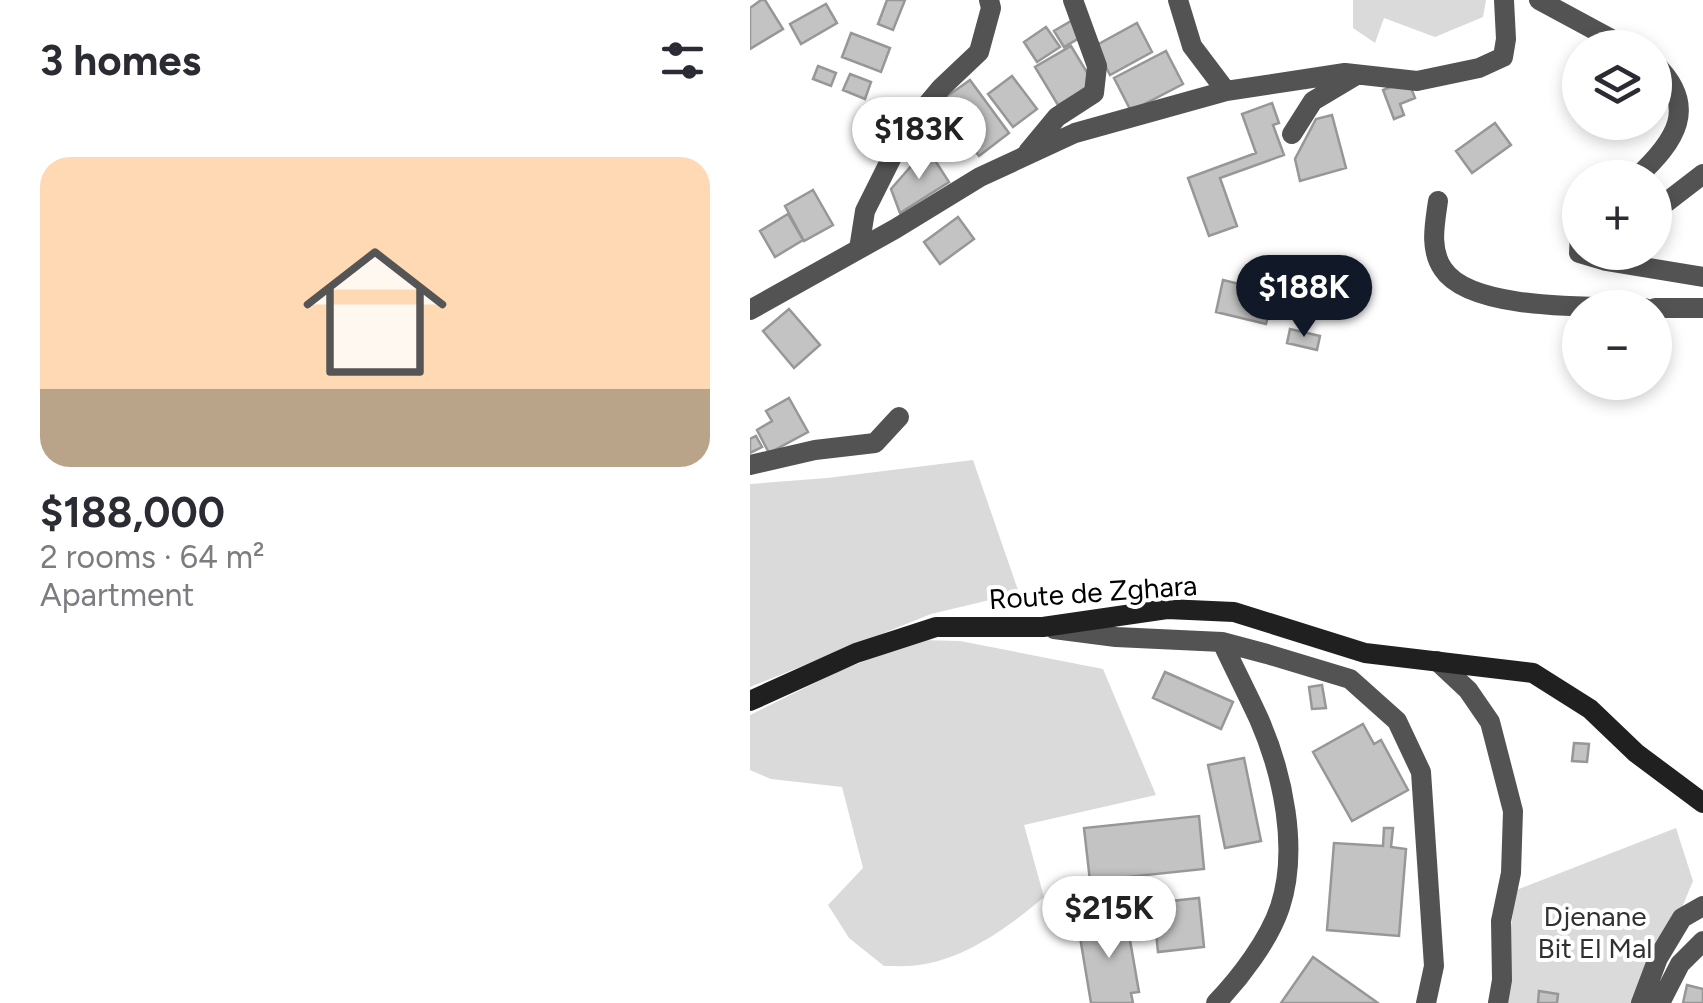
<!DOCTYPE html>
<html lang="en">
<head>
<meta charset="utf-8">
<style>
	body { margin:0; font-family:Figtree,sans-serif; background:#f7f7f7; color:#2b2b33; height:100vh; display:flex; flex-direction:column; font-size:38px; white-space:nowrap }
	* { box-sizing:border-box; margin:0 }
	p { font-size:32px; color:#7c7c81 }
	.icon { flex:none; width:55px; height:55px; fill:none; stroke:currentColor; stroke-width:2; stroke-linecap:round; stroke-linejoin:round }
	.map { position:relative; flex:1; overflow:hidden }
	.panel { display:flex; flex-direction:column; background:#fff; width:750px }
	.panel>* { flex:none }
	.tools { position:absolute; left:812px; top:30px; display:grid; gap:20px }
	.tools a { display:grid; place-items:center; width:110px; height:110px; border-radius:50%; background:#fff; box-shadow:0 5px 15px #0003; font-size:50px }
	.price { position:absolute; translate:-50% -85px; padding:0 22px; border-radius:35px; background:#fff; color:#222; font-size:32px; line-height:65px; filter:drop-shadow(0 2px 5px #0008) }
	.price::after { content:''; position:absolute; left:50%; top:60px; width:30px; height:22px; margin-left:-15px; background:inherit; clip-path:polygon(0 0,100% 0,50% 100%) }
	.price.active { background:#111827; color:#fff }
	ul { padding:0; list-style:none }
	li { display:grid; align-content:center; gap:20px; height:530px; padding:0 40px }
	li+li { border-top:2px solid #e1e1e2 }
	li span { display:grid; place-items:center; height:310px; border-radius:30px; color:#555 }
	li>.icon { margin-inline-start:auto }
	span .icon { width:180px; height:180px; fill:#fffc; stroke-width:1 }
	li b { font-size:42px }
	h2 { display:flex; justify-content:space-between; align-items:center; height:120px; padding:0 40px; font-size:42px }
	main { display:flex; flex:1; min-height:0 }
	.map>svg:first-child { display:block }
</style>
</head>
<body>
<main>
<section class="panel">
<h2>3 homes<svg class="icon" aria-label="filters" viewBox="0 0 24 24"><path d="M4 7h16M4 17h16"/><circle cx="9" cy="7" r="2"/><circle cx="15" cy="17" r="2"/></svg></h2>
<ul>
<li><span style="background:linear-gradient(#ffd9b3 75%,#b9a48a 0)"><svg class="icon" aria-label="home" viewBox="0 0 24 24"><path d="M3 11l9-7 9 7M6 9v11h12V9"/></svg></span><div><b>$188,000</b><p>2 rooms · 64 m²</p><p>Apartment</p></div></li>
</ul>
</section>
<div class="map">
<svg width="953" height="1003" viewBox="0 0 953 1003">
	<rect width="100%" height="100%" fill="#fff"/>
	<path fill="#dadada" d="M603,0H736L733,17L685,37L634,18L625,43L603,28Z
		M223,460L269,593L181,614L0,687V484L77,478Z
		M169,640L210,641L353,669L406,795L274,825L294,897C260,926 219,956 175,964C162,967 147,966 134,966L99,938L78,905L113,868L92,787L21,779L0,770V715L89,671Z
		M926,828L943,881L892,1003H751L766,890Z"/>
	<path fill="#c3c3c3" stroke="#979797" stroke-width="2.5" d="M11,0H15L33,29L0,49V8Z
		M137,0H155L143,30L128,24Z
		M76,4L87,23L51,44L40,24Z
		M321,21L331,37L314,47L304,31Z
		M387,23L402,52L360,75L345,46Z
		M296,27L310,47L287,62L274,42Z
		M101,33L140,48L131,72L92,57Z
		M321,46L344,84L308,105L285,67Z
		M416,51L433,84L381,111L364,78Z
		M68,66L86,73L81,86L63,79Z
		M100,74L121,82L115,99L93,90Z
		M262,76L287,109L263,127L238,94Z
		M220,80L259,133L229,156L189,102Z
		M658,80L665,98L650,104L654,115L644,119L633,90Z
		M522,103L529,123L523,125L534,155L470,178L487,226L459,236L438,178L506,153L492,114Z
		M582,115L596,168L550,181L545,159L566,119Z
		M745,123L761,145L722,173L706,151Z
		M177,148L199,182L150,213L141,189Z
		M63,190L83,225L54,241L35,206Z
		M38,214L53,240L25,257L10,231Z
		M208,217L224,239L190,264L174,242Z
		M473,280L497,286L494,299L521,305L516,324L466,312Z
		M39,309L70,345L44,368L13,331Z
		M540,329L570,336L567,350L537,343Z
		M39,398L58,432L19,453L7,430L22,421L16,411Z
		M6,436L12,447L0,453V439Z
		M415,672L483,702L471,729L403,698Z
		M572,685L576,708L562,709L559,687Z
		M613,724L624,744L631,740L658,790L602,821L563,752Z
		M824,743L839,744L837,762L822,761Z
		M494,758L511,841L475,848L458,765Z
		M449,816L454,869L340,881L334,828Z
		M634,828H643L641,847L656,849L649,936L577,930L584,843L633,846Z
		M449,898L454,947L408,952L403,903Z
		M376,917L389,992L381,993L383,1003H341L328,925Z
		M563,957L628,1003H531Z
		M937,985L953,989V1003H933Z
		M789,991L808,994L807,1003H788Z"/>
	<g fill="none" stroke-linecap="round" stroke-linejoin="round">
		<path stroke="#535353" stroke-width="20" d="M428,0L442,46L476,91
			M789,0L878,48
			M542,134L563,101L605,76
			M278,152L307,117L344,93L347,66L323,0
			M886,178C926,141 949,107 905,64
			M688,201C685,223 679,249 693,269C721,312 847,306 895,308
			M905,211L953,174
			M830,234L829,253L856,261L953,277
			M109,249L115,211L155,131L191,88L229,52L241,8L239,0
			M905,308H953
			M0,310L145,229L230,177L325,133L476,91L595,73L667,81L729,68L753,57L756,39L754,0
			M0,465L65,450L125,443L149,417
			M304,629L366,637L472,642L517,654L600,679L647,721L671,772L684,966L676,1003
			M687,661L718,690L740,722L763,811L761,873L751,921L752,980L748,1003
			M466,1003C490,978 519,940 530,907C549,849 533,774 509,719C497,693 484,668 472,642
			M891,1003L908,958L932,918L953,906
			M910,1003L930,964L953,941"/>
		<path stroke="#202020" stroke-width="20" d="M0,701L106,653L186,627H293L417,609L484,612L615,653L783,673L840,709L886,753L953,803"/>
	</g>
	<g text-anchor="middle" dominant-baseline="central" stroke-width="8" stroke-linejoin="round" paint-order="stroke">
		<g font-size="28" fill="#000" stroke="#fff">
			<text transform="translate(343 592) rotate(-4)">Route de Zghara</text>
		</g>
		<g font-size="28" fill="#313131" stroke="#fff">
			<text x="845" y="916">Djenane<tspan x="845" dy="32">Bit El Mal</tspan></text>
		</g>
	</g>
</svg>
<div class="tools">
<a><svg class="icon" aria-label="layers" viewBox="0 0 24 24"><path d="M12 4l9 5-9 5-9-5zM3 14l9 5 9-5"/></svg></a>
<a>+</a>
<a>−</a>
</div>
<b class="price" style="left:169px;top:182px">$183K</b>
<b class="price active" style="left:554px;top:340px">$188K</b>
<b class="price" style="left:359px;top:961px">$215K</b>
</div>
</main>
</body>
</html>
